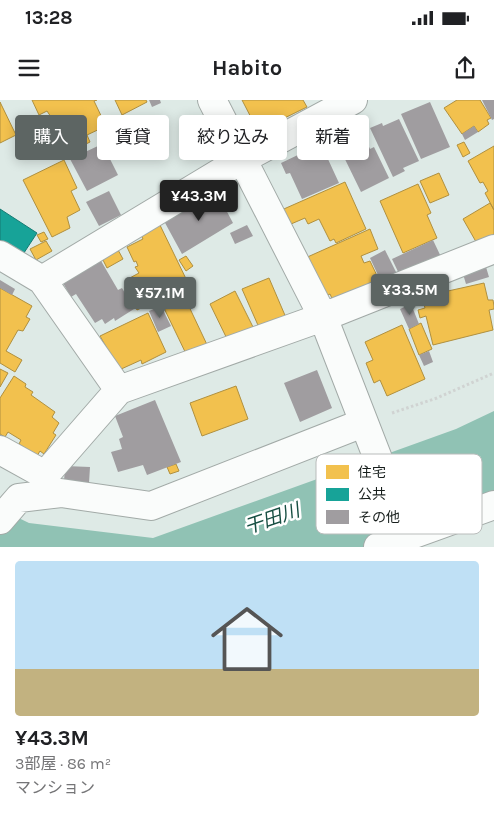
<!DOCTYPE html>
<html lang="ja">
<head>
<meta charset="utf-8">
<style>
	body { margin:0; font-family:Karla,"Noto Sans JP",sans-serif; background:#f6f6f6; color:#202124; height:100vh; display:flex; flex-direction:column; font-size:19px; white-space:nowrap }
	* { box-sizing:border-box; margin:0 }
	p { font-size:16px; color:#757577 }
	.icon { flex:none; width:28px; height:28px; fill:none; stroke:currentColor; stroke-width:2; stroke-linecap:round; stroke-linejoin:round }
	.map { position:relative; height:447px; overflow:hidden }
	.side { display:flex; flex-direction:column; background:#fff; flex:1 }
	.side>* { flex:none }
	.top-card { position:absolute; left:15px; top:15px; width:465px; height:45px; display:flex; gap:10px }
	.price { position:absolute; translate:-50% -42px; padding:0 11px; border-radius:5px; background:#5d6563; color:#fff; font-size:16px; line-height:32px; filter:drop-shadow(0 1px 2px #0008) }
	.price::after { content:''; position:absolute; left:50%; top:30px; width:15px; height:11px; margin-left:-8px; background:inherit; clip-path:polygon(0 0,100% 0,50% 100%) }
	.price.current { background:#222; color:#fff }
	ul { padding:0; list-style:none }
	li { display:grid; align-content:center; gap:10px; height:265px; padding:0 15px }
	li span { display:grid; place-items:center; height:155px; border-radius:5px; color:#555 }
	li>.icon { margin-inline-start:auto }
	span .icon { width:90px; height:90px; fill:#fffc; stroke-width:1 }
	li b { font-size:21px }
	.pill { padding:0 18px; border-radius:5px; background:#fff; box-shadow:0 2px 12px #0003; font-size:18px; line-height:45px }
	.pill.current { background:#5d6563; color:#fff }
	.status { display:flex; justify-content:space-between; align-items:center; height:35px; padding:0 25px; background:#fff; direction:ltr }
	.status svg { height:14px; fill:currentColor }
	header { display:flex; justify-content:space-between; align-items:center; height:65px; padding:0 15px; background:#fff; font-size:22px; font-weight:700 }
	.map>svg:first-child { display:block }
</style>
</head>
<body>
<div class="status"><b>13:28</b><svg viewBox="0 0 49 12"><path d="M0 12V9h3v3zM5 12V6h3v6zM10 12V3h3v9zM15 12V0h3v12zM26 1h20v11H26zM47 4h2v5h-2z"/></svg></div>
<header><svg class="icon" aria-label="menu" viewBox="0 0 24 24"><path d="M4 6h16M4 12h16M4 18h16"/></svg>Habito<svg class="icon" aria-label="share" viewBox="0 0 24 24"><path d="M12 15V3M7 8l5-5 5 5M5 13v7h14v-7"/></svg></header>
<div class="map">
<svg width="494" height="447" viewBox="0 0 494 447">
	<rect width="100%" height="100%" fill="#deeae6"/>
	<path fill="#90c2b4" d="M494,311V397L422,427L364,447H0V409L29,423L153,438L456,329Z"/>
	<path fill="#f2c14e" stroke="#b0903f" d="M32,0H97L94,1L106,26L87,35L90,42L72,51L54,16L51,17L47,11L39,15Z
		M115,0H146L147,2L122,15Z
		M242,0H303L307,7L258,31Z
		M457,0H480L491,18L487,20L489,24L478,32L474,26L462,34L444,8Z
		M0,2L16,35L0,43Z
		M464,42L470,53L463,57L457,45Z
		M494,46V110L485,93L488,91L483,82L480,83L468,61Z
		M64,60L77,88L71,91L80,110L67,117L70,128L52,137L23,80Z
		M439,73L449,95L430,103L420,81Z
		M345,82L366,129L336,143L334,139L330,141L319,119L308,124L305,118L284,127L277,112Z
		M418,84L431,113L427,115L437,138L403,153L380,101Z
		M490,103L494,110V138L479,147L463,119Z
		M158,121L189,185L137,210L125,187L129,186L126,180L139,173L135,167L138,166L136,161L134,162L127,147L143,139L139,131Z
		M370,129L378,149L361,156L364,163L370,161L381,184L335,205L330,194L326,196L303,159Z
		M44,132L48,139L41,142L37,135Z
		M46,141L52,151L36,160L30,149Z
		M117,148L123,159L107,168L101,156Z
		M186,156L193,166L186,171L179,160Z
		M269,178L287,220L261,232L242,189Z
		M484,183L488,200H493L494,206V209L489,210L493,230L433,245L426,216L420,218L418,210L425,208L422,197H427L425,192L438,189L439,193Z
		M0,188L32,206L26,217L30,219L23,231L18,230L6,251L22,260L15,272L0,263Z
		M235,191L256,233L230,245L210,204Z
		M184,196L210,251L189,260L163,206Z
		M148,213L166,252L142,264L141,260L119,270L100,236Z
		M421,223L432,249L419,255L409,229Z
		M402,225L425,279L387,296L380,280L374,283L366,263L373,260L365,242Z
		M0,269L8,273L0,287Z
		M14,276L26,284L25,287L33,292L31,295L55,312L52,317L59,323L53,333L56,335L44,354L40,351L37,356L19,344L21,340L8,332L5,337L0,334V298Z
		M236,286L248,319L202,336L190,303Z
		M176,364L179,371L170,374L167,367Z"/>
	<path fill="#17a398" stroke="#177b73" d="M0,109L37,133L18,162L0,150Z"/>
	<path fill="#a09da0" d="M149,0H160L161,3L152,7Z
		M482,0H494V19L492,20Z
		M430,2L450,47L421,59L401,14Z
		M399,19L419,61L403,68L405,71L393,77L370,28L382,23L383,26Z
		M474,26L478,32L465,40L462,34Z
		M365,38L370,49L374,47L389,78L361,92L340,49Z
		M113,39L121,53L110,59L118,75L87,91L70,59Z
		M321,44L339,83L302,99L290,73L286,74L281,63Z
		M109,91L121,115L99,126L86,102Z
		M216,91L233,123L182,154L164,121Z
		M247,125L253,136L235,144L230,133Z
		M433,140L442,159L401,178L392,159Z
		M385,150L399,178L383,186L370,158Z
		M97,154L118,190L122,188L134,209L115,221L114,218L105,224L102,219L95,223L76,194L71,197L63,183Z
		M486,167L489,177L466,184L463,174Z
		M0,180L15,189L12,195L0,188Z
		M411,204L419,224L409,229L400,209Z
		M161,206L171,226L158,232L149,211Z
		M429,251L433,262L424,266L419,255Z
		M317,270L332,308L300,322L284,283Z
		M155,300L181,362L147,375L143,365L118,372L111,352L122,349L119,339L123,337L115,316Z
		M65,366L90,367L89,383L64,382Z"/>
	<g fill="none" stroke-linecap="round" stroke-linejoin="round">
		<g stroke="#a2aaa7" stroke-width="30">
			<path id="minor" d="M0,155L42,180L119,290
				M42,180L241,60L353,0
				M0,350L45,375L119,290L323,217L212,0
				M0,420L19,398L61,393L151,406L363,323
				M408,436L323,217L494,149
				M378,447L494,405"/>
		</g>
		<path stroke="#d0d3d2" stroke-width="3" stroke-dasharray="2.5 2.5" stroke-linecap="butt" d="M392,313L437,298L494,273"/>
		<use href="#minor" stroke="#fafcfb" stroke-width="28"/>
	</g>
	<g text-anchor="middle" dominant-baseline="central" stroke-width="5" stroke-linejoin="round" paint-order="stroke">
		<g font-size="19" font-style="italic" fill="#174f43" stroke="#fff">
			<text transform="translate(272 419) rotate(-19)">干田川</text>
		</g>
	</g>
	<rect x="316" y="354" width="166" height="80" rx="8" fill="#fff" stroke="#b9bcbb" stroke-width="1"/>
	<rect x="326" y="365" width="23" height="14" fill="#f2c14e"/>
	<rect x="326" y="388" width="23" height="13" fill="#17a398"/>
	<rect x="326" y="410" width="23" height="14" fill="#a09da0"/>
	<g font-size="14" fill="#171e1c">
		<text x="358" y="377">住宅</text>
		<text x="358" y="399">公共</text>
		<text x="358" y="422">その他</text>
	</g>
</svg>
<b class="price current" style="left:199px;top:122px">¥43.3M</b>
<b class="price" style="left:410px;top:216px">¥33.5M</b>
<b class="price" style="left:160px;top:219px">¥57.1M</b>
<div class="top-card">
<a class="pill current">購入</a>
<a class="pill">賃貸</a>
<a class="pill">絞り込み</a>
<a class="pill">新着</a>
</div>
</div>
<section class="side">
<ul>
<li><span style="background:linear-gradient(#bfe0f5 70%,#c2b280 0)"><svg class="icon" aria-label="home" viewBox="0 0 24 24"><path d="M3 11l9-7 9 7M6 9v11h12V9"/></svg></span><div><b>¥43.3M</b><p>3部屋 · 86 m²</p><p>マンション</p></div></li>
</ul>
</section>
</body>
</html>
